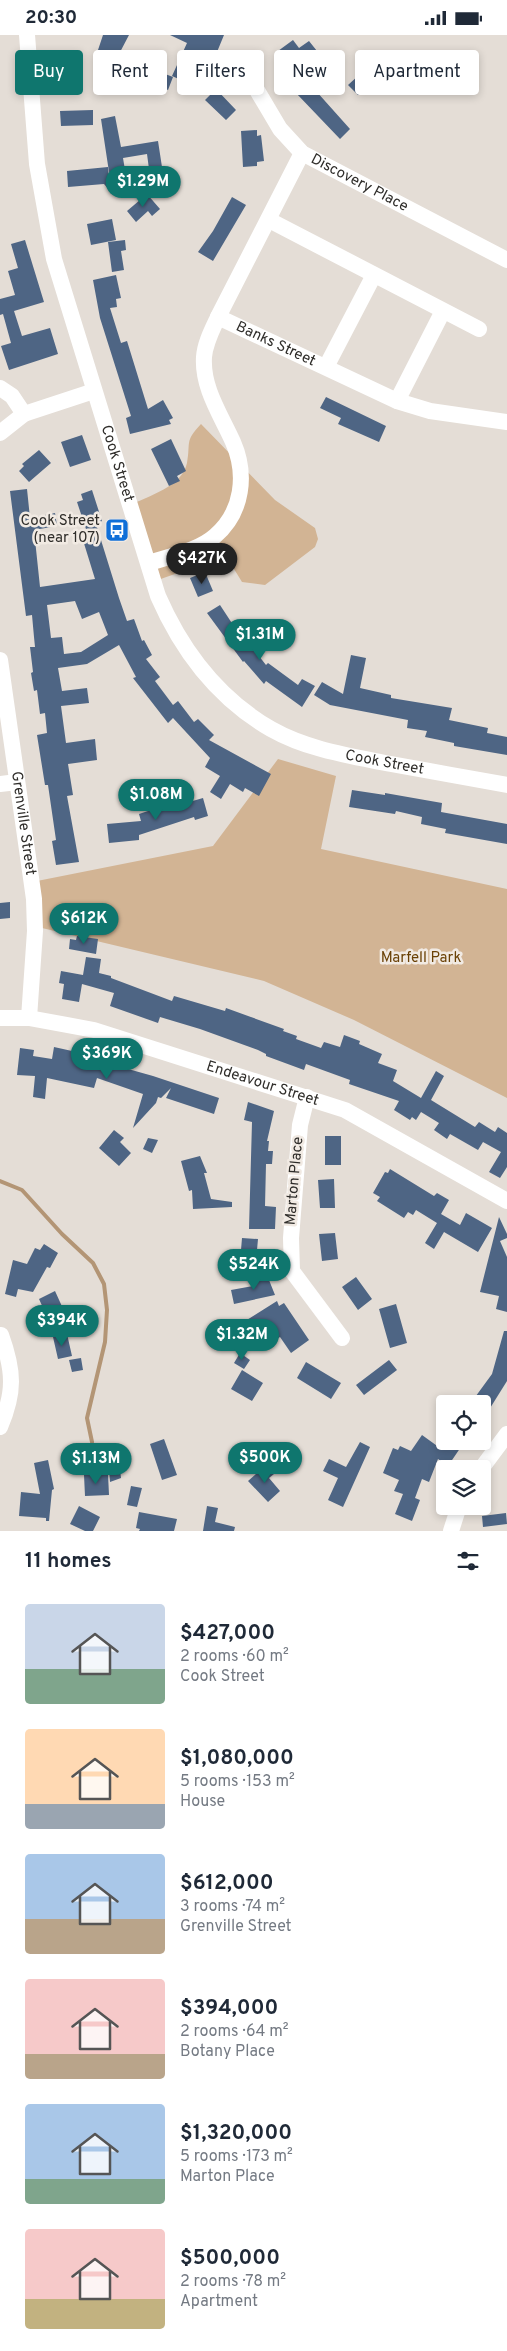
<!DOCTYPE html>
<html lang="en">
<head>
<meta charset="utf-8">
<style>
	body { margin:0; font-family:Overpass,sans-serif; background:#f2f2f3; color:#1f2937; height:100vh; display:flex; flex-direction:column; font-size:19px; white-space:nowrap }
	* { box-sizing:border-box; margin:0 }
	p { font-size:16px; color:#747a83 }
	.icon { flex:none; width:28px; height:28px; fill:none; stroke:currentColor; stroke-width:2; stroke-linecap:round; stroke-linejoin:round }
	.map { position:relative; height:1496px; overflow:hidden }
	.drawer { display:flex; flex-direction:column; background:#fff; flex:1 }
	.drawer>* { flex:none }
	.hud { position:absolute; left:15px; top:15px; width:478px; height:45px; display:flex; gap:10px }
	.controls { position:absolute; left:436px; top:1360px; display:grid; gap:10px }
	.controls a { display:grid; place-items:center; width:55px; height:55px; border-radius:5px; background:#fff; box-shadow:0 2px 8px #0003; font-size:25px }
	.price { position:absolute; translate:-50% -42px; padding:0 11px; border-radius:18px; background:#0f766e; color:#fff; font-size:16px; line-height:32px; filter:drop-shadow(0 1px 2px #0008) }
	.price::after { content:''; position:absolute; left:50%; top:30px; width:15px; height:11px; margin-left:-8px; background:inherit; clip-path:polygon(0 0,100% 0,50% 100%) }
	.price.selected { background:#222; color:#fff }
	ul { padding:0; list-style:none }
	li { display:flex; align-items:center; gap:15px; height:125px; padding:0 25px }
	li span { display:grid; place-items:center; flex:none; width:140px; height:100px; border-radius:5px; color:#555 }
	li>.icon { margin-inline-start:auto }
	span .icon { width:60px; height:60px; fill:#fffc; stroke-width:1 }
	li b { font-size:21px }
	h2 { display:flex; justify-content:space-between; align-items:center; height:60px; padding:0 25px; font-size:21px }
	.chip { padding:0 18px; border-radius:5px; background:#fff; box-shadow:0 2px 8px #0003; font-size:18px; line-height:45px }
	.chip.selected { background:#0f766e; color:#fff }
	.status { display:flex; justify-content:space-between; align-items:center; height:35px; padding:0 25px; background:#fff; direction:ltr }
	.status svg { height:14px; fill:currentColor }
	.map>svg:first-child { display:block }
</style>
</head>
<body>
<div class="status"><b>20:30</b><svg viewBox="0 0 49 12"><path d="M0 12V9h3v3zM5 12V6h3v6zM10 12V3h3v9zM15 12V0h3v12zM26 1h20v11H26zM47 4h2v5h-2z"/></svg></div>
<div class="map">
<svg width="507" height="1496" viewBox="0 0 507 1496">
	<rect width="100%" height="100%" fill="#e4ddd6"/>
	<path fill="#d2b494" d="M201,389L275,465L315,493L318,504L315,512L265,550L242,547L226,521L155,546L128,471C148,461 182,452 187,428C191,407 184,407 201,389Z
		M278,724L336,741L321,814L507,854V1063L354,985L264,946L42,893L37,846L213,811Z"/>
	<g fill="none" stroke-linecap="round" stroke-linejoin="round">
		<path stroke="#b39575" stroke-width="4" d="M0,1146L22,1155L62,1199L93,1228L104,1249L107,1275L105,1307L87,1383L92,1407"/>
	</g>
	<path fill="#4e6584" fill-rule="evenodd" d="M103,0H129L118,21L135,43L125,52L104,25L96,21Z
		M170,0H224L217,17L213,16L204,36L197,33L190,49L172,41L187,8Z
		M293,5L299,13L309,6L321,21L299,40L278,16Z
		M160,37L173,42L168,55L155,49Z
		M359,40L368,49L358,60L348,50Z
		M308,47L350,94L340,104L296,58Z
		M216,54L236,75L226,85L205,65Z
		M93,75V90L61,91L60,76Z
		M115,81L121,112L158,106L162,132L149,134L147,119L123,123L125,135L109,137L101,84Z
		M257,95V101L261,100L264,126L257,127V131L243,132L241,96Z
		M108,132L110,156L104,149L68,152L67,136Z
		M147,159L160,174L152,181L148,176L136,187L127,176Z
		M232,162L246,170L213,226L198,217L213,196Z
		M112,184L116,205L91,210L87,189Z
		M25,205L44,267L14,276L22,301L50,293L58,319L9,335L1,311L11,308L3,279L0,280V264L15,260L8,236L18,233L11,209Z
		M125,205L126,215L121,216L124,235L112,237L108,207Z
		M116,240L121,263L116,264L117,272L110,273L121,308L127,306L148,374L163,365L173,383L169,385L171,389L130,399L126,383L131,381L100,283L93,245Z
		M326,362L386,391L379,407L338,389L341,383L320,373Z
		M82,400L91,425L70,432L61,407Z
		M171,404L186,436L177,441L180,446L169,451L151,414Z
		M39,415L51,428L29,447L19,436L24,431L22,429Z
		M27,454L30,483L55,478L57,491L34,495L40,552L95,544L82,502L88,500L77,467L83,465L81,459L92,455L102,486L96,489L119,563L127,586L134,584L142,606L144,605L152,620L146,624L160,642L155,646L173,670L178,666L194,687L198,684L214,700L209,705L271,739L259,761L245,753L243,757L230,749L221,764L210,757L220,741L205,732L210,723L173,683L168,688L133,643L136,642L119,610L87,629L58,633L62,656L87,653L89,668L61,671L66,708L95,704L97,725L68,729L73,760L67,761L79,827L56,830L52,806L56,805L48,750H45L37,700L47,698L45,678L40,679L37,655L34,656L31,638L33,637L30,612H35L34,602L32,580L26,581L10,456ZM75,566L82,584L99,577L108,600L81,617L64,619L62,602L51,603L47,570Z
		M205,537L213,556L198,562L190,543Z
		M220,570L241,602L243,601L266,630L268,628L298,650L302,644L315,651L302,672L266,646L264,649L244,626L243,627L207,578Z
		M351,620L366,623L360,653L391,660V663L452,673L449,685L488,693L487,698L507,702V720L454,711V708L425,702L427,696L407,693L408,685L330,670L314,660L322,647L343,659Z
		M352,755L385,760V758L442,768L441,777L507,789V809L445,798L446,794L421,789L422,782L396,776L395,779L349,772Z
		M203,763L208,781L195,785L194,782L139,800V805L109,808L107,789L141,786L139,779L163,771L165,774Z
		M10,867V883L0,884V868Z
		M77,901L98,904L96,919L69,914L70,904L76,905Z
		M86,922L101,924L99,938L111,941V943L172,966L174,961L225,976L226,973L284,994L283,996L297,1001L296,1004L321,1013L324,1007L340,1012L344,1000L360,1006L359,1009L382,1019L378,1028L397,1035L393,1046L421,1063L436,1036L444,1041L431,1065L475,1092L479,1087L495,1097L498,1092L507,1098V1132L500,1143L489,1137L501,1117L483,1107L478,1115L450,1099L447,1104L434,1095L439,1088L421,1077L416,1085L412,1082L410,1085L394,1075L399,1066L349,1049L350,1045L306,1029L304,1035L266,1021V1019L258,1015L200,994L160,982L158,988L110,971L114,958L82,949L79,967L62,964L64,949L59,948L61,936L83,940Z
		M54,1012L72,1016L71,1018L153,1041L219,1063L214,1079L166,1063L171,1053L161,1063L158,1062L156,1068L133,1093L143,1059L97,1043L94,1053L47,1043L45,1064L33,1062L35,1041L17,1040L20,1013L34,1015L33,1021L52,1024Z
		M248,1067L274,1076L267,1106H269L268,1116H273L272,1129H266L265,1171L276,1172L275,1194H249L252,1087L244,1085Z
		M114,1095L124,1103L120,1107L131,1118L119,1131L99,1113Z
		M325,1101H341V1130H325Z
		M148,1103L158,1105L152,1118L143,1114Z
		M200,1121L207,1138H204L211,1164L232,1167V1172L193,1174L192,1155L189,1156L181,1126Z
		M390,1134L434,1161L437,1158L449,1165L441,1179L460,1190L466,1178L492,1193L478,1217L444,1197L434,1214L425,1208L437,1188L416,1175L413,1180L408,1177L404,1183L377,1166L380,1162L373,1158L385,1137L388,1138Z
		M334,1144L335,1173H320L318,1145Z
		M499,1182L507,1199V1203L500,1206L507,1222V1277L496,1274L499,1261L480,1257Z
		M335,1198L338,1224L322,1226L319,1199Z
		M242,1203L258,1204L257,1215H264L263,1227L236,1226L237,1215H241Z
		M44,1209L58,1218L50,1233L47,1232L33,1257L18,1254L16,1262L5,1259L13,1225L27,1229L35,1213L40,1215Z
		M267,1240L275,1260L234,1269L231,1255L253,1251L251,1246Z
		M356,1242L372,1264L358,1275L342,1252Z
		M55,1256L65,1278L49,1286L39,1264Z
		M277,1266L279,1271L284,1268L309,1305L291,1318L280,1302L275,1305L264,1289L249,1299L242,1288Z
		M396,1269L407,1308L390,1313L379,1274Z
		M504,1296H507V1346L482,1386V1369L473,1365L492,1339Z
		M67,1299L72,1321L58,1324L53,1302Z
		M240,1318L250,1325L244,1334L234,1328Z
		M81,1323L83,1335L72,1337L69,1325Z
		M389,1325L397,1335L364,1360L356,1350Z
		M306,1327L341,1348L331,1364L297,1343Z
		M242,1335L263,1348L252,1366L231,1354Z
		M422,1400L440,1413L445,1406H465L448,1431L438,1424L429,1447L422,1444L415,1463L420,1465L412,1486L395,1479L403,1459L394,1456L399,1445L383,1438L393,1413L398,1415L400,1411L411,1416Z
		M164,1404L177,1440L162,1445L150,1409Z
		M360,1407L370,1412L343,1472L328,1465L338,1443L323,1436L329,1424L346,1432Z
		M48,1425L54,1454L52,1455L49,1486H46V1483L19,1481L21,1457L40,1459L34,1428Z
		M266,1430L274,1439L269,1443L280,1456L268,1467L248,1446Z
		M109,1434H120L121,1443L110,1447Z
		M108,1439L109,1460L85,1461L84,1440Z
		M131,1451L142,1453L137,1472L127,1470Z
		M79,1471L100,1482L93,1496H85L70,1489Z
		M207,1471L218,1473L215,1487L235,1492L234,1496H203Z
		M139,1477L177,1484L174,1496H139L140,1494L136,1493Z
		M506,1478L507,1489L483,1492L482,1481Z"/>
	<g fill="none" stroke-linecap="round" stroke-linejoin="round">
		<g stroke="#fff" stroke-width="16">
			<path id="s1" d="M27,0L37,129L54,224L158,561C182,616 219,664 271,694C308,715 351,721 391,729C430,736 468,743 507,750"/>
			<path id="s2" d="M245,35L280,94L302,118L507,225"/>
			<path id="s3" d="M302,118L218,282L397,366L430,376L507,387"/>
			<path d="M269,185L479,294"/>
			<path d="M326,332L374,240"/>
			<path d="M0,353L12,361L24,379"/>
			<path d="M397,366L443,276"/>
			<path d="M0,398L24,379L94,356"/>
			<path d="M149,528C170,521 198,516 215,501C243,477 247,439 233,407C221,380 202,353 204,322C205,308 212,295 218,282"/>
			<path id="s4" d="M0,625L34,864L35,896L29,983"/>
			<path d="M0,749L17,747"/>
			<path id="s5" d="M0,983H29L94,995L345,1075L507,1166"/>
			<path d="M307,1062L300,1090L291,1203L292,1236L342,1303"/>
			<path d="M0,1392C15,1357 14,1336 1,1300"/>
			<path d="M481,1434L507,1399"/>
			<path d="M451,1496L459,1471"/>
		</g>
	</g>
	<defs>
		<g id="bus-square" transform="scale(1.25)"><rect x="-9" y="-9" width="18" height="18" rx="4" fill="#106fd8" stroke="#f1eae3"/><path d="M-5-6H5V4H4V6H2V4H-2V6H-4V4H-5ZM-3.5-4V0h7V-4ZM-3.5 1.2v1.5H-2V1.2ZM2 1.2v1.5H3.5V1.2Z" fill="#fff"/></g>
	</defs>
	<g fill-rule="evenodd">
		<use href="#bus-square" x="117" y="495"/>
	</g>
	<g text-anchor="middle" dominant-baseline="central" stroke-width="5" stroke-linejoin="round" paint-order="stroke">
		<g font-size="15" fill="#2f2d2a" stroke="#f1eae3">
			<text stroke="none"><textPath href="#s2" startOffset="166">Discovery Place</textPath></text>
			<text stroke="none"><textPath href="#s3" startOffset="248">Banks Street</textPath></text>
			<text stroke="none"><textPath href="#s1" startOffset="440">Cook Street</textPath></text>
			<text stroke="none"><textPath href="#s1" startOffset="875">Cook Street</textPath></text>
			<text stroke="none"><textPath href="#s4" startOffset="165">Grenville Street</textPath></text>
			<text stroke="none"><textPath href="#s5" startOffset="272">Endeavour Street</textPath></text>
			<text transform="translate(295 1146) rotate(-85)">Marton Place</text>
		</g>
		<g font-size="15" fill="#2f2d2a" stroke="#f1eae3" text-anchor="end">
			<text x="100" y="486">Cook Street<tspan x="100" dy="17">(near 107)</tspan></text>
		</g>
		<g font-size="15" fill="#6a4106" stroke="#f1eae3">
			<text x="421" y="923">Marfell Park</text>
		</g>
	</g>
</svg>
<div class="controls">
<a><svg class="icon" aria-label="locate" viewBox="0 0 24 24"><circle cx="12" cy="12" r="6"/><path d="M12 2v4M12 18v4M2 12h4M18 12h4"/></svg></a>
<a><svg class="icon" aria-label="layers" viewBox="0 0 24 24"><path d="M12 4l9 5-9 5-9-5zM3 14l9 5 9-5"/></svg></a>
</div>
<b class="price" style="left:143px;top:173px">$1.29M</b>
<b class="price selected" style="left:202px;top:550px">$427K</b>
<b class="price" style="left:260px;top:626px">$1.31M</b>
<b class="price" style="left:156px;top:786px">$1.08M</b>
<b class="price" style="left:84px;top:910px">$612K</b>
<b class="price" style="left:107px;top:1045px">$369K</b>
<b class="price" style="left:254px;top:1256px">$524K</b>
<b class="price" style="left:62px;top:1312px">$394K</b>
<b class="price" style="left:242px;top:1326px">$1.32M</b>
<b class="price" style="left:265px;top:1449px">$500K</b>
<b class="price" style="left:96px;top:1450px">$1.13M</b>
<div class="hud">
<a class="chip selected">Buy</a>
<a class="chip">Rent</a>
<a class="chip">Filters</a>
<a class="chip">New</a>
<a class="chip">Apartment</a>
</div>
</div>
<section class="drawer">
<h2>11 homes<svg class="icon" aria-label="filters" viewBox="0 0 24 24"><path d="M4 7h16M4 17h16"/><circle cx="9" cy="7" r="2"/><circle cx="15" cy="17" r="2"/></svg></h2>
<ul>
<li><span style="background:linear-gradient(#c9d6e8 65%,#7fa58c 0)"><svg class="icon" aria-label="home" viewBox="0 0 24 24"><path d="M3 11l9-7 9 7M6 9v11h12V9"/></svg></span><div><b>$427,000</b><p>2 rooms · 60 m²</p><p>Cook Street</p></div></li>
<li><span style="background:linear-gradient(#ffd9b3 75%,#9aa5b1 0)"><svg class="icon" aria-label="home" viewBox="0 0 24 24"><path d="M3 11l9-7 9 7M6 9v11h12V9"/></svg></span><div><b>$1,080,000</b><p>5 rooms · 153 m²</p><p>House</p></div></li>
<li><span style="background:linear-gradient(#a9c7e8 65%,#b9a48a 0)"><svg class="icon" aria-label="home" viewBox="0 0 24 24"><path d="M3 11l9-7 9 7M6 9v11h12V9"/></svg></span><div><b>$612,000</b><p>3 rooms · 74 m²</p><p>Grenville Street</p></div></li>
<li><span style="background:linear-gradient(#f6c9c9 75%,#b9a48a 0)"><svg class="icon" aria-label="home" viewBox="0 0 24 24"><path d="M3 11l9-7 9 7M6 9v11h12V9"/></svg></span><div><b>$394,000</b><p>2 rooms · 64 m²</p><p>Botany Place</p></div></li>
<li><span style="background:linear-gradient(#a9c7e8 75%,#7fa58c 0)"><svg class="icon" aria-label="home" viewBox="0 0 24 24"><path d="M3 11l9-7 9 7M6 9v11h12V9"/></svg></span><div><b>$1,320,000</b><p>5 rooms · 173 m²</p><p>Marton Place</p></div></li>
<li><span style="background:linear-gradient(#f6c9c9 70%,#c2b280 0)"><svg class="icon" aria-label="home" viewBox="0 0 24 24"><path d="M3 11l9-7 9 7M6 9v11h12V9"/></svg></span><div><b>$500,000</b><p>2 rooms · 78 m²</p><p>Apartment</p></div></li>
</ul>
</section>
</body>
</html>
